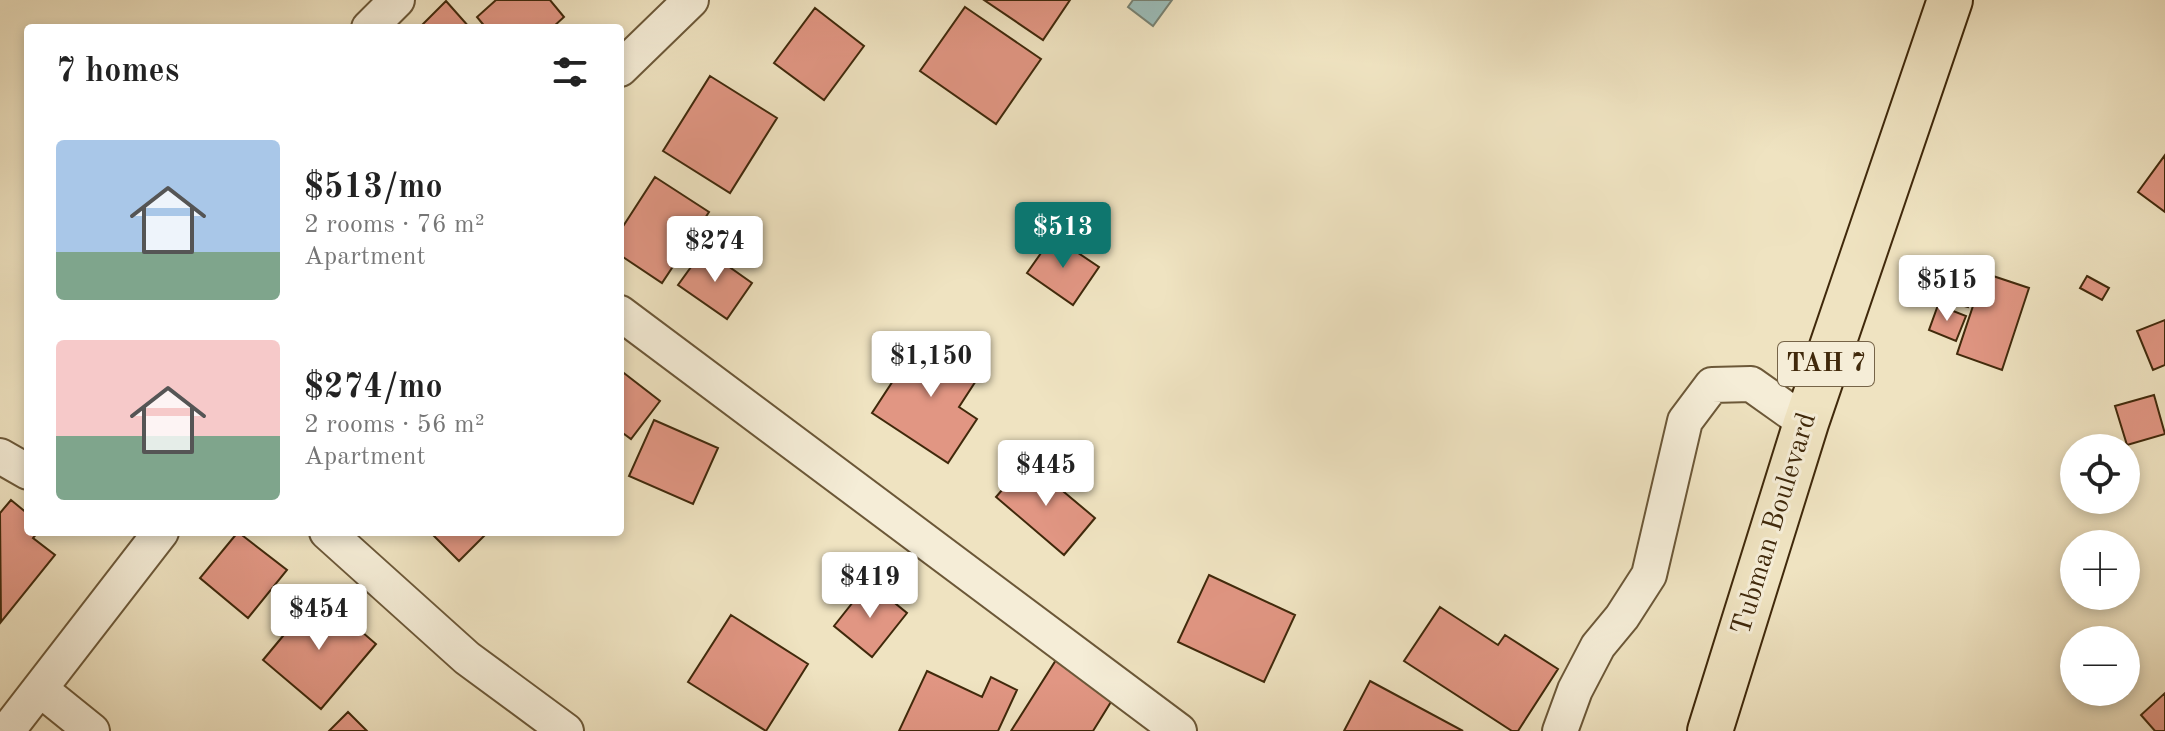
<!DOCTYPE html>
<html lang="en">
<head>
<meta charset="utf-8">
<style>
	body { margin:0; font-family:"Old Standard TT",serif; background:#f2f2f2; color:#222; height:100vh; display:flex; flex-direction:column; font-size:30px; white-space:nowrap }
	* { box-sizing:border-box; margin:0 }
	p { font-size:26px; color:#767676 }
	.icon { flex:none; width:44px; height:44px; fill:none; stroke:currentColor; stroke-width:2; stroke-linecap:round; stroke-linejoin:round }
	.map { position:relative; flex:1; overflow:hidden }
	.side { position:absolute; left:24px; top:24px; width:600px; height:512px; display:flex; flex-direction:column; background:#fff; border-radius:8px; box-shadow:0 4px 12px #0003 }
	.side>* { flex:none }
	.controls { position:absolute; left:2060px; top:434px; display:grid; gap:16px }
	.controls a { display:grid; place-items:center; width:80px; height:80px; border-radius:50%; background:#fff; box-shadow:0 4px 12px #0003; font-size:40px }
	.price { position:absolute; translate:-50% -68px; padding:0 18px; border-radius:8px; background:#fff; color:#222; font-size:26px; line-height:52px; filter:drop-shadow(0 2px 4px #0008) }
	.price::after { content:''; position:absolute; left:50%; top:48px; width:24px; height:18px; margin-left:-12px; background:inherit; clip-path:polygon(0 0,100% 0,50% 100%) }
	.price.selected { background:#0f766e; color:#fff }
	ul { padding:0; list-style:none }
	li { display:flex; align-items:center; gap:24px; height:200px; padding:0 32px }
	li span { display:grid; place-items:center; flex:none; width:224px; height:160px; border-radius:8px; color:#555 }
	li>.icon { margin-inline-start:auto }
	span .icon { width:96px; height:96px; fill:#fffc; stroke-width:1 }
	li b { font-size:34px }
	h2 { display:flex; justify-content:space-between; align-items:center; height:96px; padding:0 32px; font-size:34px }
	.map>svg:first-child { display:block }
</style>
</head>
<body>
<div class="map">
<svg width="2165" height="731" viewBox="0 0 2165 731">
	<rect width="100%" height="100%" fill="#efe3c1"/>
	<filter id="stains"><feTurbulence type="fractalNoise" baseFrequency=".0025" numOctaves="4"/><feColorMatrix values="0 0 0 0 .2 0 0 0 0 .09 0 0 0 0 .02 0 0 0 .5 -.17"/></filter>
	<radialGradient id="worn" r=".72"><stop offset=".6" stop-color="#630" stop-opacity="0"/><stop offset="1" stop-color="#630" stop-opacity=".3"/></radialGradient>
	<path fill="#9bbdb9" stroke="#778273" stroke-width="2" d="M1133,0H1172L1153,26L1128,7Z"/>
	<path fill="#e19683" stroke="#40290b" stroke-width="2" d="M496,0H550L564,17L552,28H486L477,17Z
		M984,0H1070L1043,40Z
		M446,1L470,28H419Z
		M965,7L1041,59L996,124L920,71Z
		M815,8L864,46L824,100L774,63Z
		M710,76L777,118L730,193L663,151Z
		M2165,155V212L2138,192Z
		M655,177L709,212L662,283L620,255V231Z
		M1053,236L1099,267L1073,305L1027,273Z
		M704,249L752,283L727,319L678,285Z
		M1931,269L1975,281L1968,307L1924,295Z
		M1984,273L2029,288L2002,370L1957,354Z
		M2087,276L2109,288L2102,300L2080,288Z
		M1938,305L1966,316L1956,341L1929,330Z
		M2165,320V365L2153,370L2137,331Z
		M923,335L981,373L959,407L977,419L948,463L872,413Z
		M620,370L660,401L631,439L620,431Z
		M2154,395L2165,434L2127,445L2115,406Z
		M654,420L718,448L693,504L629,476Z
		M1027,461L1095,518L1064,555L996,497Z
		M11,500L28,514V532H38L33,538L55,555L1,622L0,513Z
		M238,532L287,570L248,618L200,578Z
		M430,532H488L459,561Z
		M1209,575L1295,615L1264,682L1178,642Z
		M869,582L907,613L872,657L834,626Z
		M318,594L376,644L321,709L263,660Z
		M1440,607L1498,645L1505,635L1558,669L1518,731H1512L1404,661Z
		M731,615L808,664L766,731L688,682Z
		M1056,660L1114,697L1093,731H1011Z
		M927,671L982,697L991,677L1017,690L998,731H899Z
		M1370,681L1463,731H1344Z
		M2165,693V731H2155L2141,715Z
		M348,712L367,731H329Z"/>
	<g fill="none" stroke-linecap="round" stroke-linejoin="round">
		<g stroke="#6c5838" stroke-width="38">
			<path id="minor" d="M369,28L397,0
				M620,69L691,0
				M620,313L1179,731
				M0,456L28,472
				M327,532L467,658L566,731
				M40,689L92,731
				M7,731L161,532
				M1560,731L1575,690L1598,646L1622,617L1649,575L1685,421L1712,385L1751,384L1806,423"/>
		</g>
		<g stroke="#40290b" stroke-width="48">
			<path id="highway" d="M1710,731L1806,423L1950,0"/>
		</g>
		<use href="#minor" stroke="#f5edd7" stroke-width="34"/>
		<use href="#highway" stroke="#efe3c1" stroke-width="44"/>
	</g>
	<g text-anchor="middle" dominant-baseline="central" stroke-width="6" stroke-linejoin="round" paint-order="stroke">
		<rect fill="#f5edd7" stroke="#766448" stroke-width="2" x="1778" y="342" width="96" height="44" rx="6"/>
		<g font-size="26" font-weight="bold" fill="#40290b">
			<text x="1826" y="364">TAH 7</text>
		</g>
		<g font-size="28" fill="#40290b" stroke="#f5edd7">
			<text transform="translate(1775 524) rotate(-73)">Tubman Boulevard</text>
		</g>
	</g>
	<rect width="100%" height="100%" filter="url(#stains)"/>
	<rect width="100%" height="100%" fill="url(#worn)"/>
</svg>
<div class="controls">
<a><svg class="icon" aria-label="locate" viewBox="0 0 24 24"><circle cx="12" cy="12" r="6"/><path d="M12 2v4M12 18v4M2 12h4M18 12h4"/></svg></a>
<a>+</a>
<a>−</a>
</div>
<b class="price selected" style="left:1063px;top:270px">$513</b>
<b class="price" style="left:715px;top:284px">$274</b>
<b class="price" style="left:1947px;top:323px">$515</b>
<b class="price" style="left:931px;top:399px">$1,150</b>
<b class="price" style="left:1046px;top:508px">$445</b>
<b class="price" style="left:870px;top:620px">$419</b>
<b class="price" style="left:319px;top:652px">$454</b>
<section class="side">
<h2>7 homes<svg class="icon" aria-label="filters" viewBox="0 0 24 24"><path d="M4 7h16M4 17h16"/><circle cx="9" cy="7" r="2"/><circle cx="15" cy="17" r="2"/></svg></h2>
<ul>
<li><span style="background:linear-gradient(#a9c7e8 70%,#7fa58c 0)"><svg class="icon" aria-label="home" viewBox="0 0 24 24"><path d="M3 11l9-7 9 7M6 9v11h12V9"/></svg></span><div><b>$513/mo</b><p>2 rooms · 76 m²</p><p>Apartment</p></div></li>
<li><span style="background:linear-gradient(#f6c9c9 60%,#7fa58c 0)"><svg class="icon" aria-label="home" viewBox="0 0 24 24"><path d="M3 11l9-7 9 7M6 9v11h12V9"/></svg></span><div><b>$274/mo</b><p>2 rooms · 56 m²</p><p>Apartment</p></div></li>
</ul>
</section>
</div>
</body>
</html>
